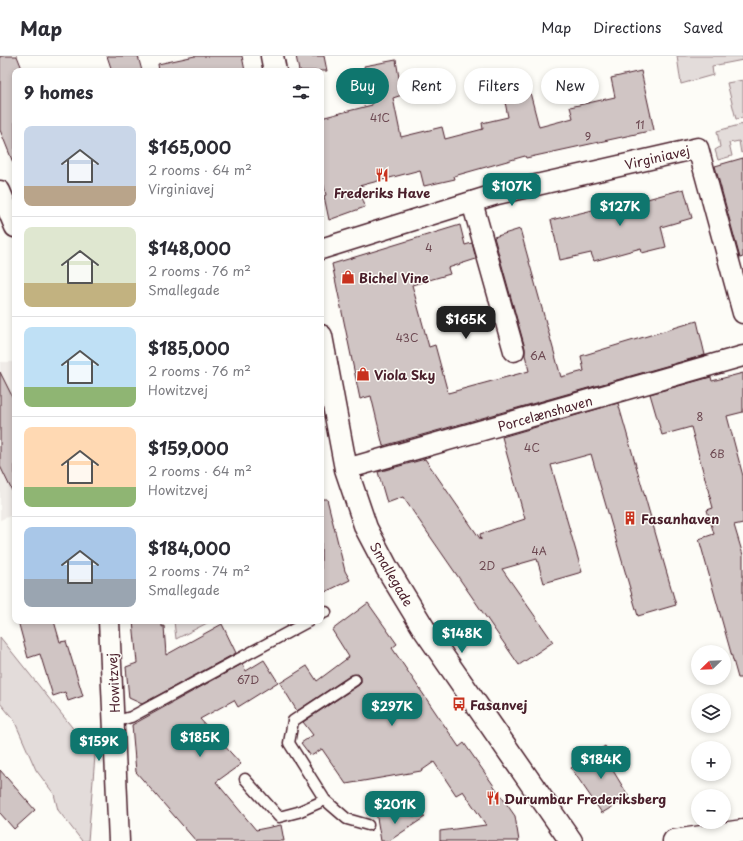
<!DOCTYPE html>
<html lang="en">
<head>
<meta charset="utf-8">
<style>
	body { margin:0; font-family:"Playpen Sans",sans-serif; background:#f7f7f7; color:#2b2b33; height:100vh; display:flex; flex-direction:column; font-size:15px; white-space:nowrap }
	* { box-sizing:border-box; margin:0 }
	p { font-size:13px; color:#7c7c81 }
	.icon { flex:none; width:22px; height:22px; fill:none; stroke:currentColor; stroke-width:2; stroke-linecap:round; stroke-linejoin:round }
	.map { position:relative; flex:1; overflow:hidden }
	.sheet { position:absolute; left:12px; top:12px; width:312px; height:556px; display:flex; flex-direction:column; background:#fff; border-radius:8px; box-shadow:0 2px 6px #0003 }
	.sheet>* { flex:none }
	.guide { position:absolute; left:336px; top:12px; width:347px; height:36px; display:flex; gap:8px }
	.needle { width:26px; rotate:247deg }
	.tools { position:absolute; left:691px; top:589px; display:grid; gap:8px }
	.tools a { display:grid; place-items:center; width:40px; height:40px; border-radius:50%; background:#fff; box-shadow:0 2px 6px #0003; font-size:20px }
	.price { position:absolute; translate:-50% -34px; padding:0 9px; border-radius:8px; background:#0f766e; color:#fff; font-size:13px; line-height:26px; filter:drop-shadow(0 1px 2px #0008) }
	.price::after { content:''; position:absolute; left:50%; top:24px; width:12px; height:9px; margin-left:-6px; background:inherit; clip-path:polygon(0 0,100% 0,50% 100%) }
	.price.on { background:#222; color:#fff }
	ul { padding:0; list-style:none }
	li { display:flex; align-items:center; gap:12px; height:100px; padding:0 12px }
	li+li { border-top:1px solid #e1e1e2 }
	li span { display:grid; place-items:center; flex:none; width:112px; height:80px; border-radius:8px; color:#555 }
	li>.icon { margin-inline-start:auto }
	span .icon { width:48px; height:48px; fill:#fffc; stroke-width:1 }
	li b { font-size:17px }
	h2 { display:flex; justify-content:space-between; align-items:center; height:48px; padding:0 12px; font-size:17px }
	.chip { padding:0 14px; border-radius:18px; background:#fff; box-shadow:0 2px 6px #0003; font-size:14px; line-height:36px }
	.chip.on { background:#0f766e; color:#fff }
	header { display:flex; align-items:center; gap:24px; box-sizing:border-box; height:56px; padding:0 20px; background:#fff; border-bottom:1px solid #e1e1e2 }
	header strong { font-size:19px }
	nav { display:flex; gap:22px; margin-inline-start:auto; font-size:14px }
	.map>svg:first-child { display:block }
</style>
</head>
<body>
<header>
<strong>Map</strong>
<nav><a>Map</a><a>Directions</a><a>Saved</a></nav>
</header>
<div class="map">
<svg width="743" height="785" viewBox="0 0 743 785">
	<rect width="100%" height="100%" fill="#fdfcf7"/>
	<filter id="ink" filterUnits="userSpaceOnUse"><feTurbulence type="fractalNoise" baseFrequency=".025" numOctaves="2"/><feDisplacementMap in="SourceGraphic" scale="8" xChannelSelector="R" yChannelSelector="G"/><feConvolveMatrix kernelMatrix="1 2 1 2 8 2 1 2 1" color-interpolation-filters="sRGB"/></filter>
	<g filter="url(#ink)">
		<path fill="#f0ece8" d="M0,306H15V458L0,464Z"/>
		<path fill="#e3dcda" stroke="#967e82" d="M677,0H743V4L712,10L713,19L681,28Z
			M743,24V62L736,63L727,27Z
			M743,68V96L741,97L739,85L729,87L732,100L718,104L715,94L720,91L717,75Z
			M174,565H211L176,583Z
			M0,581L95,700L88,785H82L58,754L54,738L36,714L14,664L0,647Z"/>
		<path fill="#d0c5c4" stroke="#4a1f2b" d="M0,0H17L23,15H15V109H14L0,74Z
			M107,0H138L142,15H112Z
			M195,0H242L245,15H159L158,8Z
			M296,0H324L327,15H299Z
			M396,4L402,39L393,42L401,81L442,71L445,83L483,73L482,67L508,61L502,31L527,25L539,71L573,62L570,51L615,41L611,22L641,15L654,74L526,102L525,100L454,120L455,123L424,130L420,114L359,130L365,151L329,164L324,140L326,139L321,117V62L372,49L364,10Z
			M743,102V201L740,202L715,110Z
			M684,133L692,162L661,171L666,191L642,197L641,192L594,205L591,197L560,204L551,164L618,148V151Z
			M460,169L465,189L472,187L476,203L448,212L450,218L412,229L429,291L435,289L448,337L529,315L525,299V292L494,181L520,173L561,321L584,315L581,300L697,265L705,299L383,390L371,340L360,343L332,208Z
			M0,316L15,346V441L0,410Z
			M743,317V356L727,360L743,420V467L734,469L743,499V622H738L699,483L714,478L707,454L713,452L691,371L662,379L650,338L711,321L712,325Z
			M618,347L676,549L638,560L591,398L551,409L582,516L544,527L537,503L502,513L553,586L519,609L403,441L387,447L378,416L425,403L481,484L480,478L525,463L502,381Z
			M321,443H327L345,515L350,524L321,538Z
			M368,547L397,588L392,592L459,691L464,687L515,760L519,785H440V775L486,769L463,735L456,739L434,706L421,715L346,728L322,693L311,700L301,687L313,679L303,666L359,629L361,627V621L358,618L351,619L297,655L280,627L307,610L317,625L349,601L332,574Z
			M18,565H54L60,586L66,585L83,640L68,645L65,636L53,640L40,598L28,602Z
			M133,565H162V571L164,570L166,599L222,568L236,597L142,648L129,642L126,611L137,607Z
			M264,604L278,626L238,651L234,644L200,663L241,708L216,726L256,774L281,769L284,785H196L136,716L132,669L242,608L246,615Z
			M605,690L614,705L609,708L629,741L602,757L571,712Z
			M0,714L35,754L14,773L0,757Z
			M376,756L425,761L389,785H381Z"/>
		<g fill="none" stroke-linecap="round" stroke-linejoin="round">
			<g stroke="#4a1f2b" stroke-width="13">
				<path id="lane" d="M321,558L326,556
					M355,624L293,665L289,687L325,744L347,763L368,769
					M114,666L131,661L309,565
					M245,723L279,761L298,756L325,744"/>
			</g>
			<g stroke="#4a1f2b" stroke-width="23">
				<path id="street" d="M0,135L15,171
					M472,146L514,295
					M321,193L497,138L698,92L743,257
					M346,413L743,300
					M109,565L119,785"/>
			</g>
			<g stroke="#4a1f2b" stroke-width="25">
				<path id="secondary" d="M272,0L275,15
					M321,280L346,413L366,472L387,512L424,573L571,785
					M674,785L743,775"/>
			</g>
			<use href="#lane" stroke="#fdfcf7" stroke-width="10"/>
			<use href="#street" stroke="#fdfcf7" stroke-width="20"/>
			<use href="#secondary" stroke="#fdfcf7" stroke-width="22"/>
		</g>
	</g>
	<defs>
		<g id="restaurant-bare" transform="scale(1.08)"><path d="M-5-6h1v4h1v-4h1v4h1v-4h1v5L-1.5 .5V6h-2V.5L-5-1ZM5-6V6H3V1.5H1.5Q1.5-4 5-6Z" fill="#c8321e" stroke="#fdfcf7" stroke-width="2.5" paint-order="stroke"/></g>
		<g id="shop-bare" transform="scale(1.08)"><path d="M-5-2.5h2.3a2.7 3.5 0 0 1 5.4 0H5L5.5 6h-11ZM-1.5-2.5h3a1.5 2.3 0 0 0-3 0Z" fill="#c8321e" stroke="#fdfcf7" stroke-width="2.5" paint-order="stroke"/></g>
		<g id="building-bare" transform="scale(1.08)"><path d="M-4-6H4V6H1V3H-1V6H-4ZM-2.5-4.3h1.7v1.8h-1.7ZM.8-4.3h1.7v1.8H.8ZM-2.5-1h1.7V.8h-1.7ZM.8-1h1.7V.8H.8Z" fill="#c8321e" stroke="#fdfcf7" stroke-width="2.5" paint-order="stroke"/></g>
		<g id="bus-bare" transform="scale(1.08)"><path d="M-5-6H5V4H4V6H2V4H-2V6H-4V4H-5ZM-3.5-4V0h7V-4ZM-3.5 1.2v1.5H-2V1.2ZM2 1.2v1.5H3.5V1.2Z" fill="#c8321e" stroke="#fdfcf7" stroke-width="2.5" paint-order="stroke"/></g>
	</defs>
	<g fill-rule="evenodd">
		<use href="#restaurant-bare" x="382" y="119"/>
		<use href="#shop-bare" x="348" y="221"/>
		<use href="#shop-bare" x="363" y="318"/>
		<use href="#building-bare" x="630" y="462"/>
		<use href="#bus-bare" x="459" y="648"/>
		<use href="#restaurant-bare" x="493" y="742"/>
	</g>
	<g text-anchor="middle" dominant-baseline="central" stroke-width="3" stroke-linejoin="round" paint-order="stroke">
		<g font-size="11" fill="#6c4851">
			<text x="380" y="61">41C</text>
			<text x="640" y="68">11</text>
			<text x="588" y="80">9</text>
			<text x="429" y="191">4</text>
			<text x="407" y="281">43C</text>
			<text x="538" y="299">6A</text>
			<text x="700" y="360">8</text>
			<text x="532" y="391">4C</text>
			<text x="717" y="397">6B</text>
			<text x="539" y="494">4A</text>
			<text x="487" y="509">2D</text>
			<text x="248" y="623">67D</text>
		</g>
		<g font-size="13" fill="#4a1f2b" stroke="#fdfcf7">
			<text transform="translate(657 101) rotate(-13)">Virginiavej</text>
			<text transform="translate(545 357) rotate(-16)">Porcelænshaven</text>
			<text transform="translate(392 518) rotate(60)">Smallegade</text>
			<text transform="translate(113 627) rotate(-93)">Howitzvej</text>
		</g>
		<g font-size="13" font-weight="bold" fill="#4a1f2b" stroke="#fdfcf7" text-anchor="start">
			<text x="382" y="136" text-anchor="middle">Frederiks Have</text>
			<text x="359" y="221">Bichel Vine</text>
			<text x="374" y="318">Viola Sky</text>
			<text x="641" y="462">Fasanhaven</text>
			<text x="470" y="648">Fasanvej</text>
			<text x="504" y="742">Durumbar Frederiksberg</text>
		</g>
	</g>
</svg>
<div class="tools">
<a><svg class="needle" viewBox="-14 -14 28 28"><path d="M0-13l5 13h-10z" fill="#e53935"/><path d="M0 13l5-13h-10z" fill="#7c7c81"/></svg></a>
<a><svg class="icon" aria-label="layers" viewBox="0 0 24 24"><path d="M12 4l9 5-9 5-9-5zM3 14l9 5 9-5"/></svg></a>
<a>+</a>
<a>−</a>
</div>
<b class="price" style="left:512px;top:151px">$107K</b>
<b class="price" style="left:620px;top:171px">$127K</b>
<b class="price on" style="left:466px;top:284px">$165K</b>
<b class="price" style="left:462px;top:598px">$148K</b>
<b class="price" style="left:392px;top:671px">$297K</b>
<b class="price" style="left:200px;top:702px">$185K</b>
<b class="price" style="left:99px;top:706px">$159K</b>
<b class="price" style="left:601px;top:724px">$184K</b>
<b class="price" style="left:395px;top:769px">$201K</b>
<div class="guide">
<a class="chip on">Buy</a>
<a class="chip">Rent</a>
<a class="chip">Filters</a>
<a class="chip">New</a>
</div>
<section class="sheet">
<h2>9 homes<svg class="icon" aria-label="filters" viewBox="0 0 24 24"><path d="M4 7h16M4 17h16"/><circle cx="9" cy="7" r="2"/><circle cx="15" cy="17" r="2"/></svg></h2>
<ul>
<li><span style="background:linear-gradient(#c9d6e8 75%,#b9a48a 0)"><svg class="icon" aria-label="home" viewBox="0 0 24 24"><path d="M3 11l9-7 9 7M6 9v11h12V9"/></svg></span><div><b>$165,000</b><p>2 rooms · 64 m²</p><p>Virginiavej</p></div></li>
<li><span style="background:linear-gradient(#dfe7d0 70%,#c2b280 0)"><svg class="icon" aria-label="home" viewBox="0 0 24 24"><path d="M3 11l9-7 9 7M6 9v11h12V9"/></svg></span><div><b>$148,000</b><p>2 rooms · 76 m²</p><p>Smallegade</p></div></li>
<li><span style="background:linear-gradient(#bfe0f5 75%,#8fb573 0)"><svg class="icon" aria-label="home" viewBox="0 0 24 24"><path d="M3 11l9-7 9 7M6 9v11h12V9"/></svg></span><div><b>$185,000</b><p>2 rooms · 76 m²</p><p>Howitzvej</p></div></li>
<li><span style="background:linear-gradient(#ffd9b3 75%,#8fb573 0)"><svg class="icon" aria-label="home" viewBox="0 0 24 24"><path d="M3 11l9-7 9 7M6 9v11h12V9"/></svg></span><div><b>$159,000</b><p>2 rooms · 64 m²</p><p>Howitzvej</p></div></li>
<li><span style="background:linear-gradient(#a9c7e8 65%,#9aa5b1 0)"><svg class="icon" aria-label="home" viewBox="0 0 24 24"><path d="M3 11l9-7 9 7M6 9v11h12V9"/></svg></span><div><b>$184,000</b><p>2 rooms · 74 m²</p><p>Smallegade</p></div></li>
</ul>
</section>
</div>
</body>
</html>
